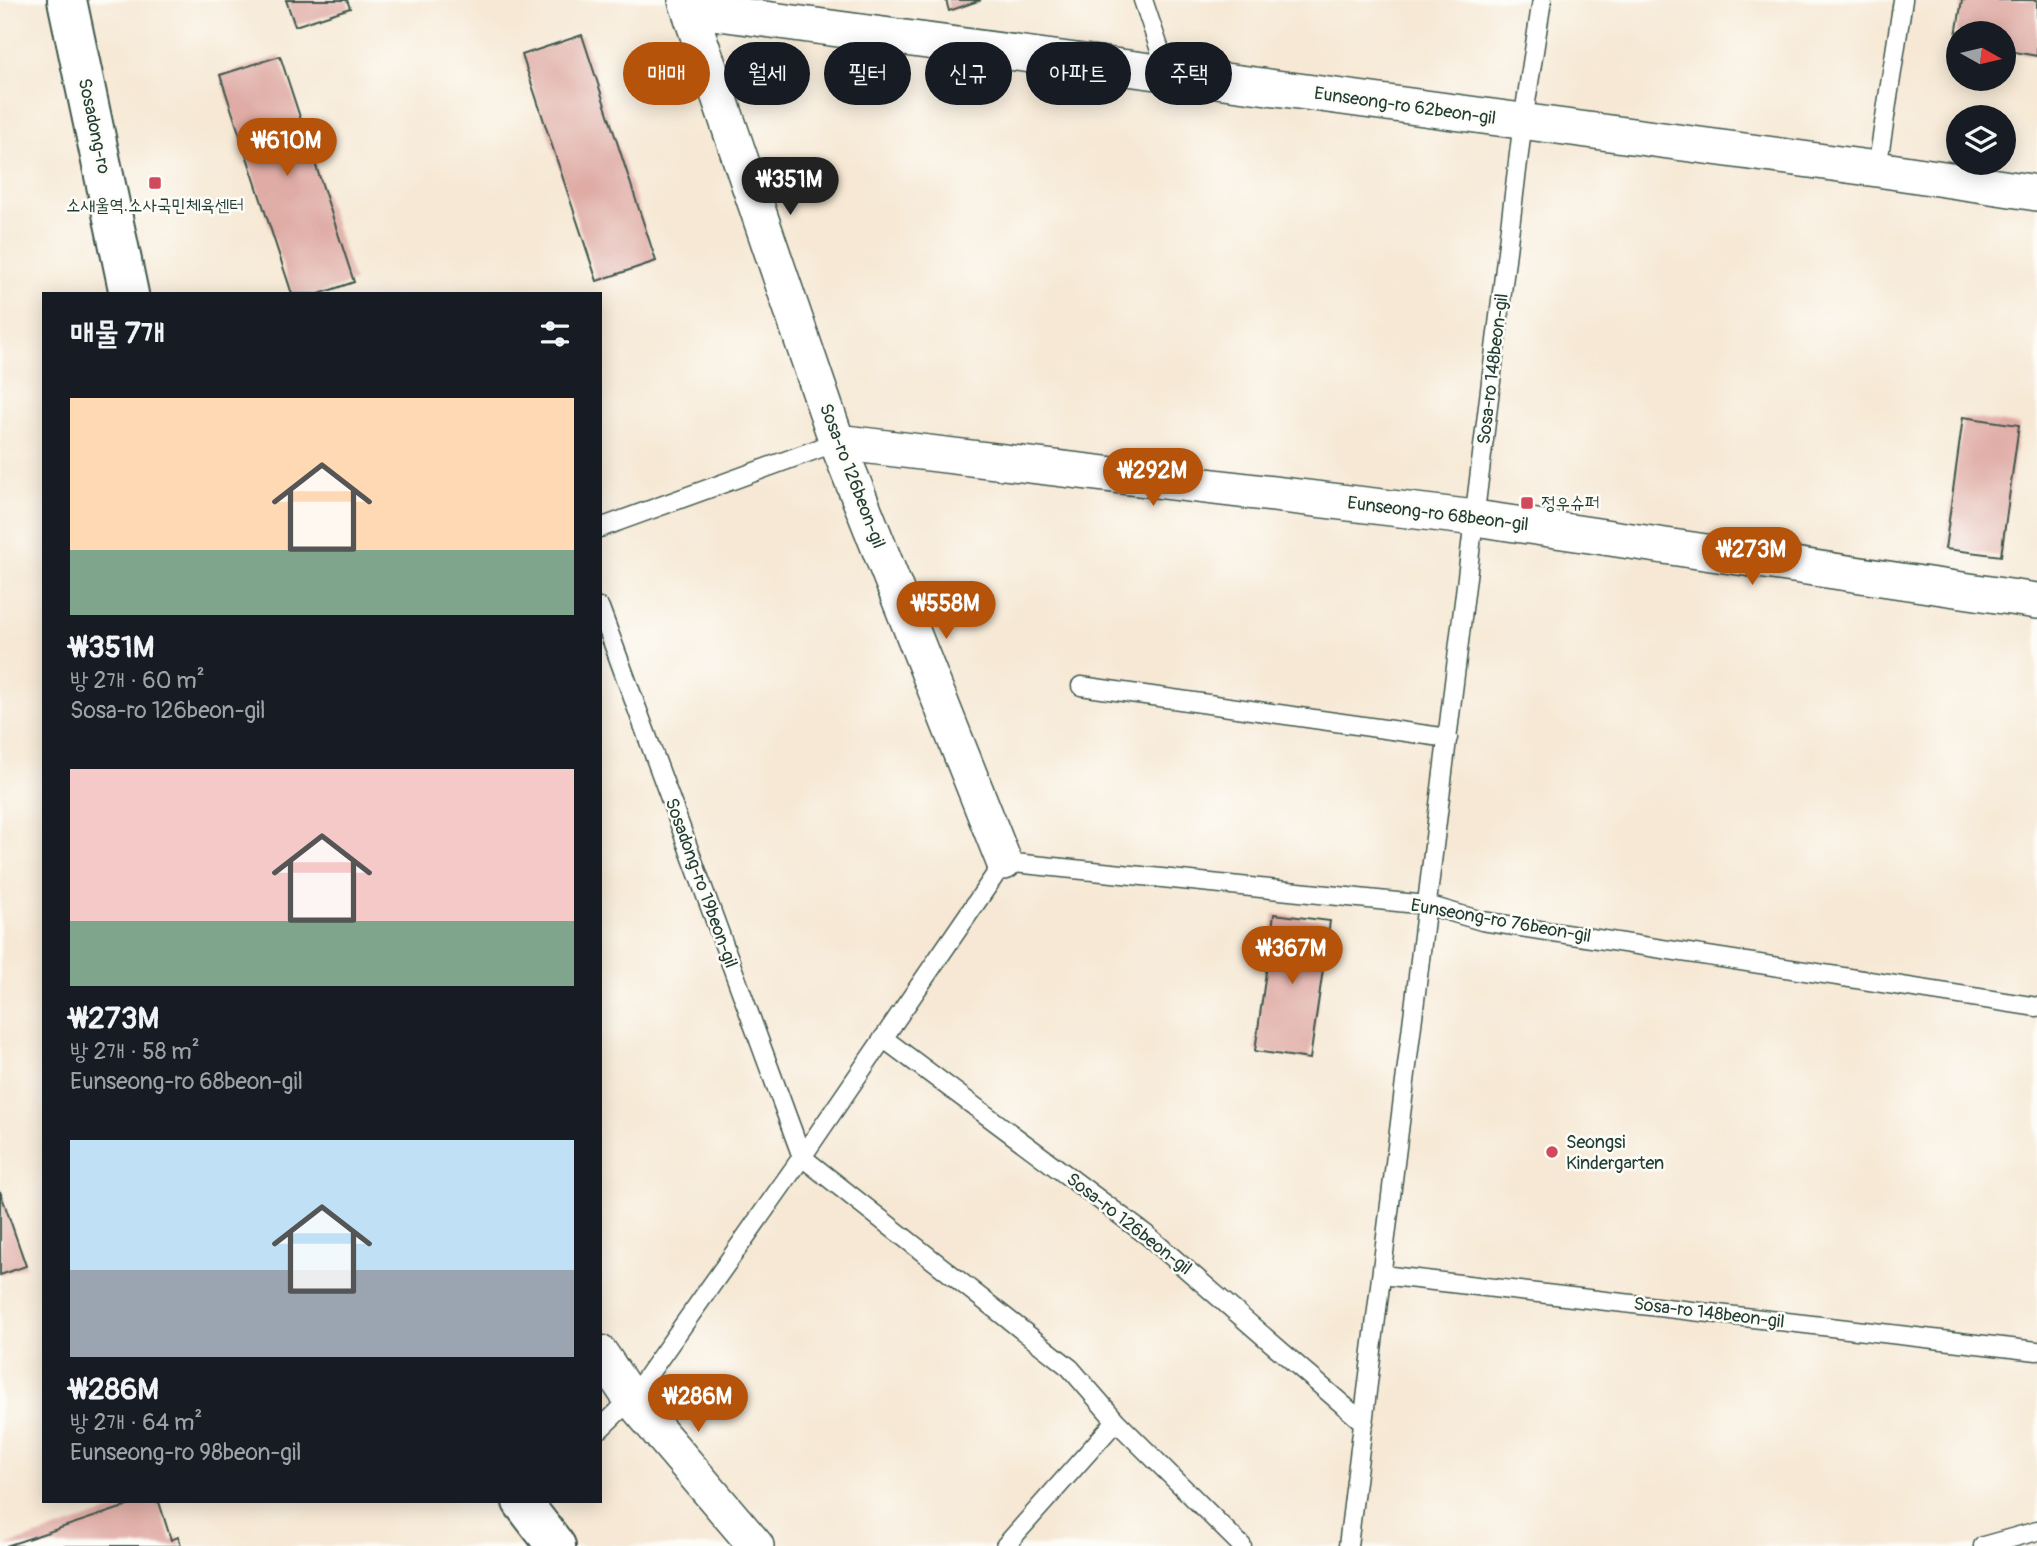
<!DOCTYPE html>
<html lang="ko">
<head>
<meta charset="utf-8">
<style>
	body { margin:0; font-family:Pangolin,"Poor Story",sans-serif; background:#242831; color:#f1f3f6; height:100vh; display:flex; flex-direction:column; font-size:26px; white-space:nowrap }
	* { box-sizing:border-box; margin:0 }
	p { font-size:23px; color:#9ea1a6 }
	.icon { flex:none; width:38px; height:38px; fill:none; stroke:currentColor; stroke-width:2; stroke-linecap:round; stroke-linejoin:round }
	.map { position:relative; flex:1; overflow:hidden }
	.panel { position:absolute; left:42px; top:292px; width:560px; height:1211px; display:flex; flex-direction:column; background:#171b24; border-radius:0px; box-shadow:0 4px 18px #0003 }
	.panel>* { flex:none }
	.banner { position:absolute; left:623px; top:42px; width:665px; height:63px; display:flex; gap:14px }
	.needle { width:46px; rotate:98deg }
	.controls { position:absolute; left:1946px; top:21px; display:grid; gap:14px }
	.controls a { display:grid; place-items:center; width:70px; height:70px; border-radius:50%; background:#171b24; box-shadow:0 4px 18px #0003; font-size:35px }
	.price { position:absolute; translate:-50% -60px; padding:0 16px; border-radius:24px; background:#b45309; color:#fff; font-size:23px; line-height:46px; filter:drop-shadow(0 2px 4px #0008) }
	.price::after { content:''; position:absolute; left:50%; top:42px; width:21px; height:16px; margin-left:-10px; background:inherit; clip-path:polygon(0 0,100% 0,50% 100%) }
	.price.active { background:#222; color:#fff }
	ul { padding:0; list-style:none }
	li { display:grid; align-content:center; gap:14px; height:371px; padding:0 28px }
	li span { display:grid; place-items:center; height:217px; border-radius:0px; color:#555 }
	li>.icon { margin-inline-start:auto }
	span .icon { width:126px; height:126px; fill:#fffc; stroke-width:1 }
	li b { font-size:30px }
	h2 { display:flex; justify-content:space-between; align-items:center; height:84px; padding:0 28px; font-size:30px }
	.chip { padding:0 24px; border-radius:32px; background:#171b24; box-shadow:0 4px 18px #0003; font-size:24px; line-height:63px }
	.chip.active { background:#b45309; color:#fff }
	.map>svg:first-child { display:block }
</style>
</head>
<body>
<div class="map">
<svg width="2037" height="1546" viewBox="0 0 2037 1546">
	<rect width="100%" height="100%" fill="#fdfcf7"/>
	<filter id="ink" filterUnits="userSpaceOnUse"><feTurbulence type="fractalNoise" baseFrequency=".0143" numOctaves="2"/><feDisplacementMap in="SourceGraphic" scale="14" xChannelSelector="R" yChannelSelector="G"/><feConvolveMatrix kernelMatrix="1 2 1 2 8 2 1 2 1" color-interpolation-filters="sRGB"/></filter>
	<filter id="wash" filterUnits="userSpaceOnUse"><feTurbulence type="fractalNoise" baseFrequency=".00686" numOctaves="4" result="noise"/><feDisplacementMap in="SourceGraphic" scale="28" xChannelSelector="R" yChannelSelector="G"/><feGaussianBlur stdDeviation="1.57" result="paint"/><feColorMatrix in="noise" values="0 0 0 0 0 0 0 0 0 0 0 0 0 0 0 0 0 1.4 0 .05"/><feComposite in="paint" operator="in"/></filter>
	<g filter="url(#wash)">
		<rect width="100%" height="100%" fill="#f6e8d4"/>
		<g id="blocks">
			<path fill="#dfaba4" d="M286,0H347L350,8L295,26Z
				M946,0H981L949,11Z
				M1962,0H2037V56L2004,50V33H1958V41H1955Z
				M582,35L656,261L597,281L522,55Z
				M280,56L354,282L319,294H292L220,75Z
				M1963,417L2019,425L2001,556L1945,549Z
				M1274,914L1330,921L1310,1059L1255,1051Z
				M0,1191L26,1266L0,1275Z
				M139,1502H159L171,1540L178,1537L181,1546H6Z"/>
		</g>
	</g>
	<g filter="url(#ink)">
		<use href="#blocks" fill-opacity="0" stroke="#3f574c" stroke-width="2"/>
		<g fill="none" stroke-linecap="round" stroke-linejoin="round">
			<g stroke="#3f574c" stroke-width="21">
				<path id="service" d="M1143,0L1168,74
					M1877,169L1903,0
					M600,528L837,442
					M600,608L802,1157L1070,1368L1116,1421L1242,1546
					M1081,686L1448,738
					M883,1038L1148,1236L1364,1423
					M1382,1275L2037,1351
					M600,1429L631,1399L802,1157L1004,862L1427,905L1482,921L2037,1007
					M1005,1546L1116,1421
					M1348,1546L1523,121L1542,0
					M1983,1546L2037,1531"/>
			</g>
			<g stroke="#3f574c" stroke-width="38">
				<path id="minor" d="M686,0L837,442L1004,862
					M690,9L1877,169L2037,193
					M837,442L1475,518L2037,601
					M600,1353L631,1399L756,1546"/>
			</g>
			<g stroke="#3f574c" stroke-width="42">
				<path id="tertiary" d="M67,0L129,294
					M522,1502L556,1546"/>
			</g>
			<use href="#service" stroke="#fff" stroke-width="18"/>
			<use href="#minor" stroke="#fff" stroke-width="35"/>
			<use href="#tertiary" stroke="#fff" stroke-width="38"/>
		</g>
	</g>
	<g fill="#d1495b" stroke="#fdfcf7" stroke-width="2.5">
		<rect x="148" y="176" width="14" height="14" rx="3.5"/>
		<rect x="1520" y="496" width="14" height="14" rx="3.5"/>
		<circle cx="1552" cy="1152" r="7"/>
	</g>
	<g text-anchor="middle" dominant-baseline="central" stroke-width="5" stroke-linejoin="round" paint-order="stroke">
		<g font-size="18" fill="#1f3d34" stroke="#fdfcf7">
			<text transform="translate(1405 106) rotate(8)">Eunseong-ro 62beon-gil</text>
			<text transform="translate(94 126) rotate(78)">Sosadong-ro</text>
			<text transform="translate(1493 369) rotate(-83)">Sosa-ro 148beon-gil</text>
			<text transform="translate(852 476) rotate(69)">Sosa-ro 126beon-gil</text>
			<text transform="translate(1438 514) rotate(7)">Eunseong-ro 68beon-gil</text>
			<text transform="translate(701 883) rotate(70)">Sosadong-ro 19beon-gil</text>
			<text transform="translate(1501 921) rotate(10)">Eunseong-ro 76beon-gil</text>
			<text transform="translate(1129 1224) rotate(38)">Sosa-ro 126beon-gil</text>
			<text transform="translate(1709 1313) rotate(7)">Sosa-ro 148beon-gil</text>
		</g>
		<g font-size="18" fill="#1f3d34" stroke="#fdfcf7" text-anchor="start">
			<text x="155" y="205" text-anchor="middle">소새울역.소사국민체육센터</text>
			<text x="1541" y="503">정우슈퍼</text>
			<text x="1566" y="1142">Seongsi<tspan x="1566" dy="21">Kindergarten</tspan></text>
		</g>
	</g>
</svg>
<div class="controls">
<a><svg class="needle" viewBox="-14 -14 28 28"><path d="M0-13l5 13h-10z" fill="#e53935"/><path d="M0 13l5-13h-10z" fill="#9ea1a6"/></svg></a>
<a><svg class="icon" aria-label="layers" viewBox="0 0 24 24"><path d="M12 4l9 5-9 5-9-5zM3 14l9 5 9-5"/></svg></a>
</div>
<b class="price" style="left:287px;top:178px">₩610M</b>
<b class="price active" style="left:790px;top:217px">₩351M</b>
<b class="price" style="left:1153px;top:508px">₩292M</b>
<b class="price" style="left:1752px;top:587px">₩273M</b>
<b class="price" style="left:946px;top:641px">₩558M</b>
<b class="price" style="left:1292px;top:986px">₩367M</b>
<b class="price" style="left:698px;top:1434px">₩286M</b>
<div class="banner">
<a class="chip active">매매</a>
<a class="chip">월세</a>
<a class="chip">필터</a>
<a class="chip">신규</a>
<a class="chip">아파트</a>
<a class="chip">주택</a>
</div>
<section class="panel">
<h2>매물 7개<svg class="icon" aria-label="filters" viewBox="0 0 24 24"><path d="M4 7h16M4 17h16"/><circle cx="9" cy="7" r="2"/><circle cx="15" cy="17" r="2"/></svg></h2>
<ul>
<li><span style="background:linear-gradient(#ffd9b3 70%,#7fa58c 0)"><svg class="icon" aria-label="home" viewBox="0 0 24 24"><path d="M3 11l9-7 9 7M6 9v11h12V9"/></svg></span><div><b>₩351M</b><p>방 2개 · 60 m²</p><p>Sosa-ro 126beon-gil</p></div></li>
<li><span style="background:linear-gradient(#f6c9c9 70%,#7fa58c 0)"><svg class="icon" aria-label="home" viewBox="0 0 24 24"><path d="M3 11l9-7 9 7M6 9v11h12V9"/></svg></span><div><b>₩273M</b><p>방 2개 · 58 m²</p><p>Eunseong-ro 68beon-gil</p></div></li>
<li><span style="background:linear-gradient(#bfe0f5 60%,#9aa5b1 0)"><svg class="icon" aria-label="home" viewBox="0 0 24 24"><path d="M3 11l9-7 9 7M6 9v11h12V9"/></svg></span><div><b>₩286M</b><p>방 2개 · 64 m²</p><p>Eunseong-ro 98beon-gil</p></div></li>
</ul>
</section>
</div>
</body>
</html>
